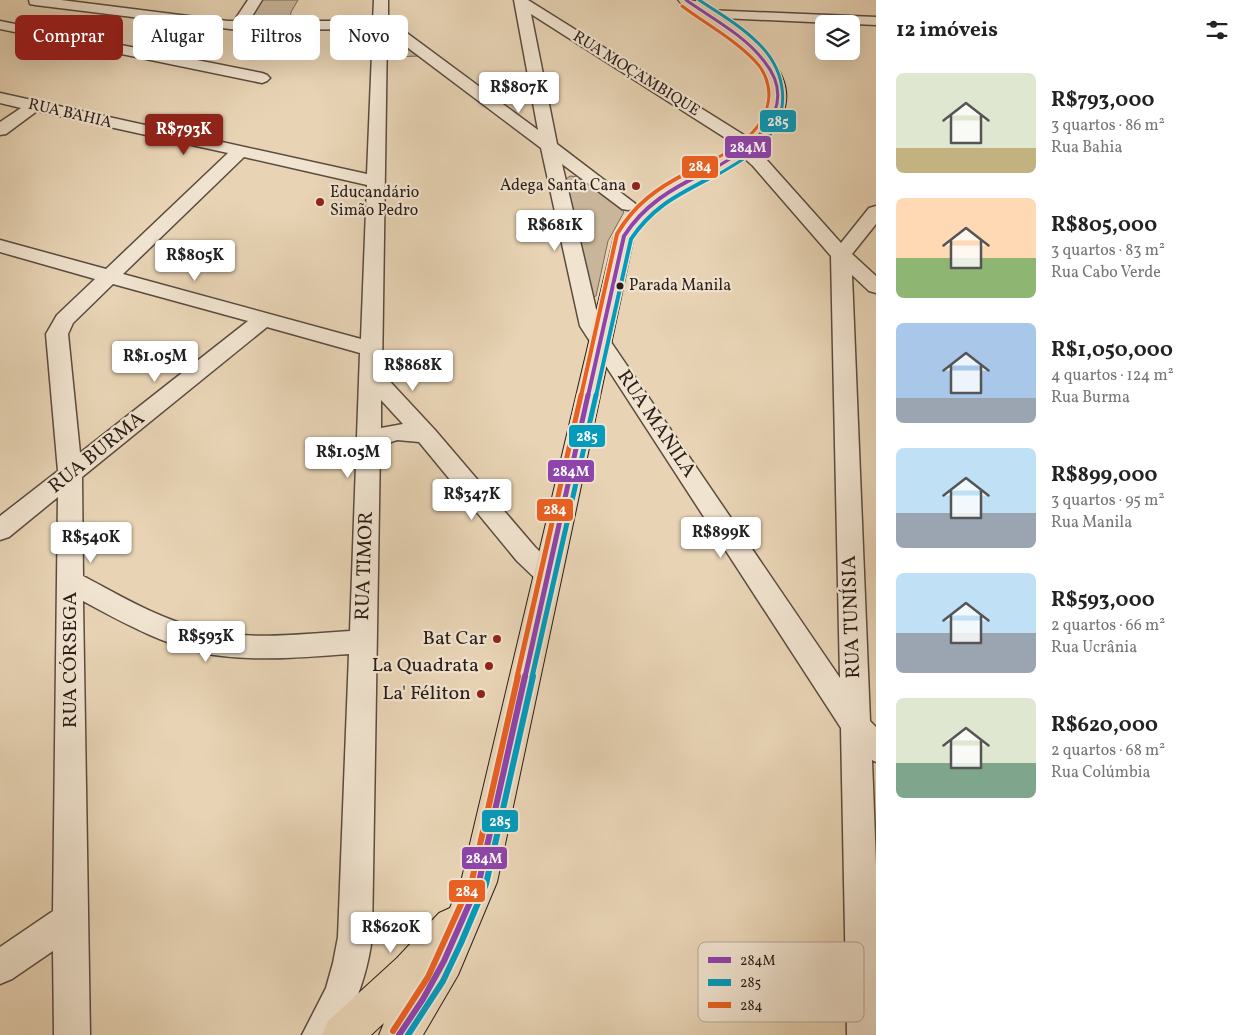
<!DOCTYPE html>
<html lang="pt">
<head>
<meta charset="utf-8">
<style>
	body { margin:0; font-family:Vollkorn,serif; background:#f2f2f2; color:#222; height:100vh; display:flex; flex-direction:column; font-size:19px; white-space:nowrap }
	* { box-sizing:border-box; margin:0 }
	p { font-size:16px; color:#767676 }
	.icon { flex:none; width:28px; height:28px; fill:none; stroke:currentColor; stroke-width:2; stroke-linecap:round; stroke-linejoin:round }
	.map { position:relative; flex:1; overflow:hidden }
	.panel { display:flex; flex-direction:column; background:#fff; width:375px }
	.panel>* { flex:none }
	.top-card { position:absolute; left:15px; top:15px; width:475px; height:45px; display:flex; gap:10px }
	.controls { position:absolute; left:815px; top:15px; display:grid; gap:10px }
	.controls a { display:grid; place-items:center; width:45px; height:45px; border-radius:8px; background:#fff; box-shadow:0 5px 20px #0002; font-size:25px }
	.price { position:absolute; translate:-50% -42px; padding:0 11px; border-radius:5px; background:#fff; color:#222; font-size:16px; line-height:32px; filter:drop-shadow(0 1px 2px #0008) }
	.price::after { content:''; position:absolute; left:50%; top:30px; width:15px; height:11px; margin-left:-8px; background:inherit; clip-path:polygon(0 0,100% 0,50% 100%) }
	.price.on { background:#8f2418; color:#fff }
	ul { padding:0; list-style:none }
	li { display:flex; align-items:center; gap:15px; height:125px; padding:0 20px }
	li span { display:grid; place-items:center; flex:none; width:140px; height:100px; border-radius:8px; color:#555 }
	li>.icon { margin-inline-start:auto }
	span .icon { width:60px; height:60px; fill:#fffc; stroke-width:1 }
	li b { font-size:21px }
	h2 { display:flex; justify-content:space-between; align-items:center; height:60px; padding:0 20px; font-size:21px }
	.pill { padding:0 18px; border-radius:8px; background:#fff; box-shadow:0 5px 20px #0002; font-size:18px; line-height:45px }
	.pill.on { background:#8f2418; color:#fff }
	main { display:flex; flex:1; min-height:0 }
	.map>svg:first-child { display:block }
</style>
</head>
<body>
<main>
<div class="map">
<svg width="876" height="1035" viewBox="0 0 876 1035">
	<rect width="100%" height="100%" fill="#e8d4b5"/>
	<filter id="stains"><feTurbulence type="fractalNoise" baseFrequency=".004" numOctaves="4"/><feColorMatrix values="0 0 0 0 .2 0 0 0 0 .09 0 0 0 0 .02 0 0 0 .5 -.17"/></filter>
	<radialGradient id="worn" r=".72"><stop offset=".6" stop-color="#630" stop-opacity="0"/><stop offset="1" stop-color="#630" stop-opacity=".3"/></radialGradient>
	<path fill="#c8b59a" stroke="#796959" d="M262,0H298L291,12L290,19L252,20L251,17Z
		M389,35H392L420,56L387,57V36Z
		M570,176L580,177L624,212L608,241L596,296L593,297L586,294L566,179Z"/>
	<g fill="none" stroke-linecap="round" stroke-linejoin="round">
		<g stroke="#5a4b3f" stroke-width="3">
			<path id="minor" d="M29,0H61L228,21H234L248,0H262L249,21H373L374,0H388V21L392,22L538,130L514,0H528L755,142L757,146L754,150L765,158L841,243L869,208L876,206V224L852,254L876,276V293L869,291L852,275L870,721L876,727V762L872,760L876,864V1035H847L841,728L580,326L541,148L387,32L382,373L435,430L535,547L557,568L561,575L557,582L548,585L539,582L517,561L419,442L397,440L380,446L372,937C368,972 356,1004 340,1035H302L326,988L333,963L338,937L349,654C307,657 264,661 222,656C173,650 127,625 83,601L90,1035H54L53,951L12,979L0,984V947L53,911L58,497L9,537L0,540V516L58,471L46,334L57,315L95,279L0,252V240L106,269L228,153L37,111L6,134L0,135V122L21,108L0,103V93L367,174L373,29L238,30L35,5L30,4ZM531,14L738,146L735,150L753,166L831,256L840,678L600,326L562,164L622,209L628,210L634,209L637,205L557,144ZM244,157L367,185L361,339L123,274ZM113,284L248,321L80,453L68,334L73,323ZM267,327L360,353L350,631C301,634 249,641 201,629C159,619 121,596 83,576L82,477ZM381,400L403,424L381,428Z
				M706,10L876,17V25L701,17L699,14L701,11Z
				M0,21L262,73L267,75L270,78L267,81L262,83L0,29Z"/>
		</g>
		<g stroke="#2a1d18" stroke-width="2">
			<path id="major" d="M678,0C684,0 692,0 697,1C706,5 714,12 722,18C753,38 801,73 782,116C753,178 671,177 634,236L497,882L458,975L423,1035H379L384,1023L371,1035H322L328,1021L397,958L439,913L450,908L461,882L614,236C624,220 635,204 651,194C688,168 758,154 767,103C769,90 767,79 760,67C747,45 720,30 699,16C692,12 683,7 678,0Z"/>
		</g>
		<use href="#minor" fill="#f0e3cf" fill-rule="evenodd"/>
		<use href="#major" fill="#e8d4b5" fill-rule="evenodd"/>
		<g stroke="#f0e3cf" stroke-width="5.5">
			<path id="bus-1-far3" d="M686,0C713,19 744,35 764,61C806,113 742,155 701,175"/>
		</g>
		<g stroke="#f0e3cf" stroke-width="7">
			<path id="bus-1-far2" d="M588,396L624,236C644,205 671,189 704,173"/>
		</g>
		<g stroke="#f0e3cf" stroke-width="9">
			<path id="bus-1-far1" d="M525,677L588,395"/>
		</g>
		<g stroke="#f0e3cf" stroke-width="10">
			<path id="bus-1" d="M399,1035L423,999L444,961L479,882L525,676"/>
		</g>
		<g stroke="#f0e3cf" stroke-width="5.5">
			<path id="bus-2-far3" d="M699,0C719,13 741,26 758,43C786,70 793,112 764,142C751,156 734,165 717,175"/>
		</g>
		<g stroke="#f0e3cf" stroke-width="7">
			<path id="bus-2-far2" d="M596,396L631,239C655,203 683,193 719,173"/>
		</g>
		<g stroke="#f0e3cf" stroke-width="9">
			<path id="bus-2-far1" d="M532,677L596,395"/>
		</g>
		<g stroke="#f0e3cf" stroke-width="10">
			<path id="bus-2" d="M408,1035L443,981L461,943L486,884L533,676"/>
		</g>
		<g stroke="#f0e3cf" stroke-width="5.5">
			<path id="bus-3-far3" d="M682,6C706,24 734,39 755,61C764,70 769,83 769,95C767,139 717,158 684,175"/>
		</g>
		<g stroke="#f0e3cf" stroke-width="7">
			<path id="bus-3-far2" d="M581,396L617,234C634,205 657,188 687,173"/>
		</g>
		<g stroke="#f0e3cf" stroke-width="9">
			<path id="bus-3-far1" d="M517,677L581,395"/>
		</g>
		<g stroke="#f0e3cf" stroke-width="10">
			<path id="bus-3" d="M393,1031L428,977L472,880L518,676"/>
		</g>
		<use href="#bus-1-far3" stroke="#8e44ad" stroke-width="3"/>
		<use href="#bus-1-far2" stroke="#8e44ad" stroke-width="4"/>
		<use href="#bus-1-far1" stroke="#8e44ad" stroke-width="5"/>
		<use href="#bus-1" stroke="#8e44ad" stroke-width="6"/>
		<use href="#bus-2-far3" stroke="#049bbc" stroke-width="3"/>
		<use href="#bus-2-far2" stroke="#049bbc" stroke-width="4"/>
		<use href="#bus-2-far1" stroke="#049bbc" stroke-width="5"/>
		<use href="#bus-2" stroke="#049bbc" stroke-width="6"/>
		<use href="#bus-3-far3" stroke="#e86122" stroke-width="3"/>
		<use href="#bus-3-far2" stroke="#e86122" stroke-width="4"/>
		<use href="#bus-3-far1" stroke="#e86122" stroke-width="5"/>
		<use href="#bus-3" stroke="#e86122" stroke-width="6"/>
	</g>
	<g fill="#8f2418" stroke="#f0e3cf" stroke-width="2">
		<circle cx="636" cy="186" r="5"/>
		<circle cx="320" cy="202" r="5"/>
		<circle cx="497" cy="639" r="5"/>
		<circle cx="489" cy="666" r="5"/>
		<circle cx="481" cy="694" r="5"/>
	</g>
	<circle fill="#2a1d18" stroke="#f0e3cf" stroke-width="2" cx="620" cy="286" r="4.5"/>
	<g text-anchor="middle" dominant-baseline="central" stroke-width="4.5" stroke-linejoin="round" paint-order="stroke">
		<g font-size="16" fill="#2a1d18" stroke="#f0e3cf">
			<text transform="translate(636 74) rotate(32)">RUA MOÇAMBIQUE</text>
			<text transform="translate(70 114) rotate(13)">RUA BAHIA</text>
		</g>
		<g font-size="16" fill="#2a1d18" stroke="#f0e3cf" text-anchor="end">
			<text x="626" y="186">Adega Santa Cana</text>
			<text x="330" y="193" text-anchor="start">Educandário<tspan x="330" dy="18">Simão Pedro</tspan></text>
		</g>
		<g font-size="16" fill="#2a1d18" stroke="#f0e3cf" text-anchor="start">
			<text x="629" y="286">Parada Manila</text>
		</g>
		<g font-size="20" fill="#2a1d18" stroke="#f0e3cf">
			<text transform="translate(656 424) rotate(56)">RUA MANILA</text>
			<text transform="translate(97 453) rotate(-39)">RUA BURMA</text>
			<text transform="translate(365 566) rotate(-88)">RUA TIMOR</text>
			<text transform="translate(852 617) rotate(-92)">RUA TUNÍSIA</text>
			<text transform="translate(71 660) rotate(-90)">RUA CÓRSEGA</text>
		</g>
		<g font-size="20" fill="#2a1d18" stroke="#f0e3cf" text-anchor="end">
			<text x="487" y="639">Bat Car</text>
			<text x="479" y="666">La Quadrata</text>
			<text x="471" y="694">La' Féliton</text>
		</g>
	</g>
	<rect x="698" y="942" width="166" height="80" rx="8" fill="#f0e3cf" stroke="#b5a898" stroke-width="1"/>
	<rect x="708" y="957" width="23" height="6" fill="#8e44ad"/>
	<rect x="708" y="979" width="23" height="7" fill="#049bbc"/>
	<rect x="708" y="1002" width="23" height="6" fill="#e86122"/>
	<g font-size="14" fill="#2a1d18">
		<text x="740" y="965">284M</text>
		<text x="740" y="987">285</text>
		<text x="740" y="1010">284</text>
	</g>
	<g stroke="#f0e3cf" stroke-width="2">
		<rect x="759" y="109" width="38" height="24" rx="5" fill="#049bbc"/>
		<rect x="724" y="135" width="48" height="24" rx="5" fill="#8e44ad"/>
		<rect x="681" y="155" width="38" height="24" rx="5" fill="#e86122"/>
		<rect x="568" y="424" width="38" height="24" rx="5" fill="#049bbc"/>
		<rect x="547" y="459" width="48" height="24" rx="5" fill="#8e44ad"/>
		<rect x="536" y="498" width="38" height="24" rx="5" fill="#e86122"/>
		<rect x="481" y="809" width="38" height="24" rx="5" fill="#049bbc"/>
		<rect x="461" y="846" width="47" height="24" rx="5" fill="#8e44ad"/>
		<rect x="448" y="879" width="38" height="24" rx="5" fill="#e86122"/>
	</g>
	<g font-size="14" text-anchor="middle" font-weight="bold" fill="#fff">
		<text x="778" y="126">285</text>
		<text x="748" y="152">284M</text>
		<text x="700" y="171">284</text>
		<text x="587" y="441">285</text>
		<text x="571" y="476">284M</text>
		<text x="555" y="514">284</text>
		<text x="500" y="826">285</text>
		<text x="484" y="863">284M</text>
		<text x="467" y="896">284</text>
	</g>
	<rect width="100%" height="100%" filter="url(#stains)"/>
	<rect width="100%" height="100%" fill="url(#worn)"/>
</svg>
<div class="controls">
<a><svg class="icon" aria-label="layers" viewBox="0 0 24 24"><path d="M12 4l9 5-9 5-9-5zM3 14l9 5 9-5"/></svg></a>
</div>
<b class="price" style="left:519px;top:114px">R$807K</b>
<b class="price on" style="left:184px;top:156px">R$793K</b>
<b class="price" style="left:555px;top:252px">R$681K</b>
<b class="price" style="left:195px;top:282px">R$805K</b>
<b class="price" style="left:155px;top:383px">R$1.05M</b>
<b class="price" style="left:413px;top:392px">R$868K</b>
<b class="price" style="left:348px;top:479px">R$1.05M</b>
<b class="price" style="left:472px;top:521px">R$347K</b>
<b class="price" style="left:721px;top:559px">R$899K</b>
<b class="price" style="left:91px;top:564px">R$540K</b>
<b class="price" style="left:206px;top:663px">R$593K</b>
<b class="price" style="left:391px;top:954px">R$620K</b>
<div class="top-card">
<a class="pill on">Comprar</a>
<a class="pill">Alugar</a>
<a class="pill">Filtros</a>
<a class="pill">Novo</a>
</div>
</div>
<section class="panel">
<h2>12 imóveis<svg class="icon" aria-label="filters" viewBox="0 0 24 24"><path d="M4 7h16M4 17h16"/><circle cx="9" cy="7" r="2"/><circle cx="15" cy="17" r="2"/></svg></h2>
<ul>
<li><span style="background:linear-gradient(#dfe7d0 75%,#c2b280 0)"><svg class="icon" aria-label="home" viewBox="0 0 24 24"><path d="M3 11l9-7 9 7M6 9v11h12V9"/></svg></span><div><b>R$793,000</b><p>3 quartos · 86 m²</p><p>Rua Bahia</p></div></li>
<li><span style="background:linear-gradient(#ffd9b3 60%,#8fb573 0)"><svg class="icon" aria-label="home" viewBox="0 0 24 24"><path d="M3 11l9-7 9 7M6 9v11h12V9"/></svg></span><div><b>R$805,000</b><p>3 quartos · 83 m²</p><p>Rua Cabo Verde</p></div></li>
<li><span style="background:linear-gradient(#a9c7e8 75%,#9aa5b1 0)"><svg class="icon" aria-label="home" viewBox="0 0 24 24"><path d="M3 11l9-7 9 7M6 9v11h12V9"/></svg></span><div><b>R$1,050,000</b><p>4 quartos · 124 m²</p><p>Rua Burma</p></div></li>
<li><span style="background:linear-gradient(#bfe0f5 65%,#9aa5b1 0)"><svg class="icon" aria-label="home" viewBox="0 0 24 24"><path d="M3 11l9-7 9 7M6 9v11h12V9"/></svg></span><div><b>R$899,000</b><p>3 quartos · 95 m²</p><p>Rua Manila</p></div></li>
<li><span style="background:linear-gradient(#bfe0f5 60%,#9aa5b1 0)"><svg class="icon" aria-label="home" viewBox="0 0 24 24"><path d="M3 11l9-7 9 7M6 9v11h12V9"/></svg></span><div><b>R$593,000</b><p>2 quartos · 66 m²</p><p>Rua Ucrânia</p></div></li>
<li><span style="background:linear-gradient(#dfe7d0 65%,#7fa58c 0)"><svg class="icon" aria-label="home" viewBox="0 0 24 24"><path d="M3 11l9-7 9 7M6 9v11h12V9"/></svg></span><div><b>R$620,000</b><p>2 quartos · 68 m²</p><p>Rua Colúmbia</p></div></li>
</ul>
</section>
</main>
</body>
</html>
